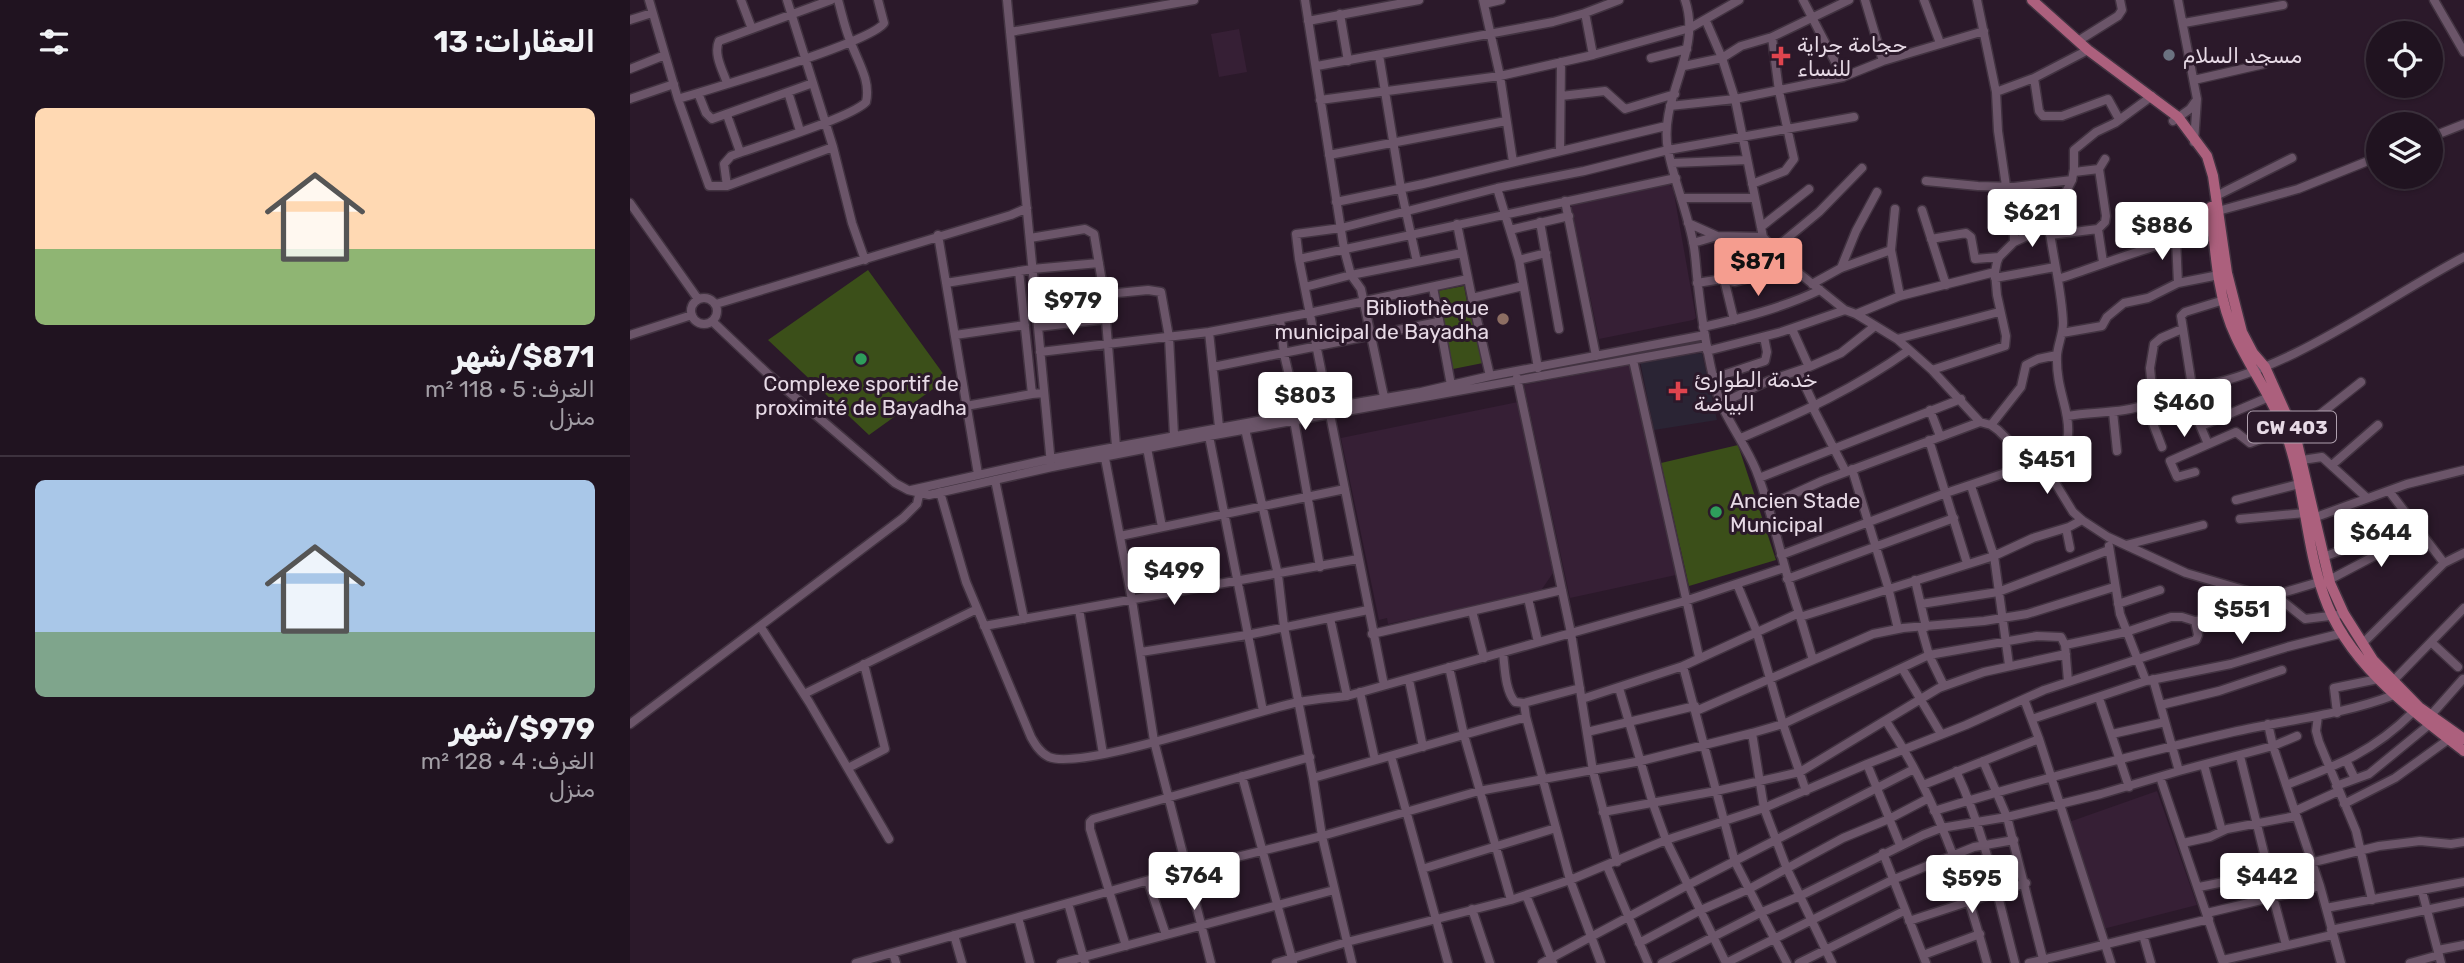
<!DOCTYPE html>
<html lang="ar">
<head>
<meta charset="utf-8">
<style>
	body { margin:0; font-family:Rubik,"Noto Sans Arabic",sans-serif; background:#2d202d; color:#f1f3f6; direction:rtl; height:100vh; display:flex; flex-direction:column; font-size:26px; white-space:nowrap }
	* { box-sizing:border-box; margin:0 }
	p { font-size:23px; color:#a29ea5 }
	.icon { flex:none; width:38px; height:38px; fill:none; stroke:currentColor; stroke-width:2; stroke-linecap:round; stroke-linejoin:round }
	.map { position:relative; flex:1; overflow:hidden; direction:ltr }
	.side { display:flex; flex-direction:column; background:#201320; width:630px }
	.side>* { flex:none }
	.controls { position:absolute; left:1736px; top:21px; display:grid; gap:14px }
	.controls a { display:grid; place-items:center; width:77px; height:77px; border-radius:50%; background:#201320; box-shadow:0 2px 5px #0004,0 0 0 2px #3d323e; font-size:35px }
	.price { position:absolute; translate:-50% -60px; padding:0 16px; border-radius:7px; background:#fff; color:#222; font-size:23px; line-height:46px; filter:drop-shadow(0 2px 4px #0008) }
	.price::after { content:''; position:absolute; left:50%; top:42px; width:21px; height:16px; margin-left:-10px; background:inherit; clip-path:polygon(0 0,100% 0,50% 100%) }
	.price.on { background:#f59d8f; color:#111 }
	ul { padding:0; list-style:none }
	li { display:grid; align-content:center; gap:14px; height:371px; padding:0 35px }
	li+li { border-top:2px solid #3d323e }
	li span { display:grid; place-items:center; height:217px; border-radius:10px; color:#555 }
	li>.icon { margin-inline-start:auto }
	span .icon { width:126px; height:126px; fill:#fffc; stroke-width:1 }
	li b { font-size:30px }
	h2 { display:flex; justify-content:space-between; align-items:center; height:84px; padding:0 35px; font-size:30px }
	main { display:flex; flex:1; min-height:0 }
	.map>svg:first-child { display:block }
</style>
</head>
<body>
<main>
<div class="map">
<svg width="1834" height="963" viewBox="0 0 1834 963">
	<rect width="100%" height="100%" fill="#2b192a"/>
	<path fill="#2a2434" d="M1072,353L1087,420L1024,430L1010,361Z"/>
	<path fill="#361f35" d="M609,29L617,72L589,77L581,34Z
		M1036,182L1043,188L1066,318L1063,320L969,339L940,201Z
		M1000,365L1046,575L940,598L894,385Z
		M888,402L923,573L910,592L758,624L757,618L749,620L711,438Z
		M1527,791L1567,905L1473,929L1439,822Z"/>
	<path fill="#3b4f19" d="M238,270L317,379L239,435L138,340Z
		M834,286L837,302L841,301L853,363L823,369L807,291Z
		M1108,445L1146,560L1059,586L1031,463Z"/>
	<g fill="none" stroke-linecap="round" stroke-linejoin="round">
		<g stroke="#423341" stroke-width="11">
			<path id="minor" d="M19,0L48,99L79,186H97L203,147
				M111,0L122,29
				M157,0L203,147L222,223L235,260
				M377,0L421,464
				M675,0L714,249L721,275L731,289L754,397
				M853,0L870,76L883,162
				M1055,0C1073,52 1028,98 1038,150C1044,181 1057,211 1063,242C1066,256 1066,271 1068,285C1072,320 1077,355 1086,389C1093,416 1115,443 1126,470C1144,516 1152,566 1169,613L1053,666L1105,862L1157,963
				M1173,0L1213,77
				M1235,0L1253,61
				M1294,0L1310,43
				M1347,0L1366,92L1368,131L1376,186
				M1548,0L1567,99L1564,142
				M1804,0L1834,52
				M854,4L871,0
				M955,13L963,55
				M710,14L718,61
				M0,20L22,13
				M678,21L789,0
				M1076,21L1092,58L1105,99L1133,237L1160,266L1215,310L1226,314L1267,339L1302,370L1350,422
				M1554,23L1653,5
				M380,32L564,0
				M1448,41L1488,16L1492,10L1490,0
				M749,55L771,189L787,262
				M1021,58L1057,49
				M687,66L923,22L955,13L989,0
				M1054,66L1092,58L1111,46L1142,37L1219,0
				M0,69L35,55
				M1404,78L1409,111L1413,116H1432L1478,99L1489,119
				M1564,80L1634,64
				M97,83C93,71 83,54 89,41L201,0
				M158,92L170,131
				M1366,92L1404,78L1458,50
				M68,93L76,113L82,119L183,83
				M931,96L975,91L995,109L1045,94
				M0,99L44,84
				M48,99C80,89 241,43 254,23L248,0
				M690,100L870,76L963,55L1060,28L1109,0
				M1040,106L1105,99L1213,77L1253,61L1354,31
				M97,115L110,152
				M1543,121L1560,109L1565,102
				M1801,137L1834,124
				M930,151L931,62
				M699,155L876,121
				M1042,163L1117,160
				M1469,169L1475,159
				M1444,172L1469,169L1476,216L1475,222L1468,229L1473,262
				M1296,181L1348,186L1384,187L1442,180
				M1122,184L1155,171L1164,159L1149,91L1142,37
				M97,186L94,164L101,156C127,146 221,118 236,102C241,81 228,62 221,43C215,29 212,14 208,0
				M867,188L889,260L908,368
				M1586,196L1662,158
				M1051,198H1125
				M935,201L966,356
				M706,202L793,184L1036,126
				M0,203L68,299
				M1265,209L1261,250L1270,296
				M1544,209L1551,238
				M1292,210L1316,285
				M1588,211L1668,189L1748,157
				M910,222L929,329
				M1058,223L1087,236
				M827,224L842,298L893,286
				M1419,226C1423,258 1432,291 1433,323C1433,334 1428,344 1427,355C1425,406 1457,424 1421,476
				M1131,227L1179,189
				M880,230L939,216
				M308,235L348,474
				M1420,235L1468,229
				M400,238L455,229L464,234L474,294L486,447
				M1301,239L1336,233L1341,237L1345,259L1369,257
				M1546,240L1548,283
				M1384,242V187
				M1063,243L1087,236L1133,237
				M1143,250L1189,212L1232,168
				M669,259L1046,178
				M889,260L916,253
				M1211,268L1226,231L1247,192
				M389,271L402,394L414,393
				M1365,278L1425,267
				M1094,279L1104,320
				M1428,279C1480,262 1529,242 1584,231
				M316,283L402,269L469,263
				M1067,283L1092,279L1105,282L1160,266
				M1182,284L1211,268L1261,250
				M675,287L721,275L832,253
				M803,287L821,385
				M61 311a13 13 0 1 1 26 0a13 13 0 1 1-26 0Z
				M842,298L860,376
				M405,301L518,290L531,292L539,337L544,435
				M86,304L381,215L397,208
				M1226,314L1270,296L1365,272
				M650,319L654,354L668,414
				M82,321L138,374L265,483L278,490L299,495L422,467L579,436L1077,346
				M408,327L476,319
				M1073,327C1113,318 1152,308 1190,290
				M1162,329L1179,367
				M1432,333L1472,326L1477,317L1494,303L1518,298L1548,283L1589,275
				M0,335L62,315
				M325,335L395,325
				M1267,339L1369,312
				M1077,351L1151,332L1215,310
				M410,352L579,332
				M1003,360L1069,657
				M583,367L808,322
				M1302,370L1375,346L1376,336L1367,295L1365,272L1367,262L1369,257L1384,242L1419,226L1442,180L1444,169V150L1466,132L1485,123L1522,96
				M1168,371L1185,407
				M887,378L941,633L963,771L987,862
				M1084,378L1135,361L1137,352L1134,337
				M1562,388C1660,372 1747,303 1834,257
				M1090,404L1138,381L1179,367L1211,353L1245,326
				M1516,405L1532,447
				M336,406L402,394
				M696,408L791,392L860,376L1075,335
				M1183,408L1216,472
				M1300,410L1310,436
				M1483,412L1487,451
				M1437,416C1465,411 1494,414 1520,403L1523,399L1520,368L1524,344L1531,338L1552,329
				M664,420L690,567
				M1361,425L1391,387L1396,365L1408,359L1427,355
				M1571,426L1639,397
				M589,427L579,332L679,313L838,279
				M615,429L648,575L654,627L683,778L692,836L722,963
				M1665,434L1731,382
				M579,436L633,711
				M1111,438C1173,412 1224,389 1279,350
				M1299,440L1337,563
				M1578,444L1567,418L1551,316L1555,312L1594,300
				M517,448L532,527
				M474,453L502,600L524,741L581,963
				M1672,460L1692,457L1737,498
				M1702,465L1748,425
				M1222,469L1258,587L1268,629
				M1565,472L1547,477L1540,461L1606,432L1620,443L1655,430
				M1129,478L1331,399
				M365,480L394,619
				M1341,486L1364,556L1379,665
				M281,490L420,459L666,414
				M1759,491L1814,563
				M310,492L336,582L401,737C405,744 410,753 419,757C453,771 622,711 669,702C684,699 701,698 717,696L1055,601L1154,568
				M1606,500L1669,484
				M1137,506L1192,481L1350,422L1361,425L1368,430L1402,464L1421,476L1443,512L1452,520L1478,537L1556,573L1631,595H1645L1689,582
				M1686,517L1777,484L1834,470
				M1610,519L1675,513
				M1436,528L1440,548
				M490,536L715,489
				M1496,545L1573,525
				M1479,546L1490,614L1516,681
				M1151,555L1316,493L1402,464
				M1693,557L1715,549L1778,518
				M1157,579L1324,518
				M1285,580L1296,627
				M1699,580L1790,532
				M1107,584L1126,630L1153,724L1176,791
				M1645,595L1675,619L1708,615
				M898,598L908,642
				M1291,604L1368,592L1479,550
				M1488,604L1530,590
				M449,609L473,754
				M842,611L854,658
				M1169,613L1183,660
				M1170,617L1364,556L1403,538L1439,527L1452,520
				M700,618L717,696
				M130,626L179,702L259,839
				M354,626L728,559
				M1291,627L1299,655L1314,686
				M742,634L932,590
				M1801,642L1828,667
				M1732,644L1814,563L1834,553
				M511,652L617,635L738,610
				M873,653C875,669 875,690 885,702L894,703L950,688
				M819,667L834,735L881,900
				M1272,668L1311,734
				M779,680L793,747
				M1438,681L1435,645L1496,632L1541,617H1552L1565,621L1575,620L1615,607L1631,595
				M1763,681L1834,608
				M754,685L669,259L666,234L711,228L867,188L954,171L1038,150L1224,117
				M989,688L1023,804L1036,840L1096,963
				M730,692L745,760
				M174,694L347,609
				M1469,698L1499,787
				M952,699L1053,666
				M1394,699L1409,739L1481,963
				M894,703L896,717L940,880L971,963
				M1531,705L1589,691L1652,670
				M1066,711L1243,634L1273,628L1354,621L1397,614L1484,587
				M1707,713L1704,688L1748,679
				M1801,715L1833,679
				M1688,716L1686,731L1689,742L1726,831L1742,900
				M1402,719L1516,681L1601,664L1657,647L1713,633
				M1256,721C1305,795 1334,878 1357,963
				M0,724L273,518L287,504L290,491
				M1638,724L1643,746L1690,886L1711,963
				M957,732L1065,706
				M1122,733L1134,808L1157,869L1202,963
				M1482,734L1535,722
				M761,756L818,963
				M1610,756L1639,873
				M1716,760L1725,779
				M1353,761L1377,817L1414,963
				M1237,764L1270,845
				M1574,765L1592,831
				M218,768L255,749L234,664
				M1326,771C1355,833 1368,898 1385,963
				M1549,771L1643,746L1667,736
				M612,776L663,962
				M1530,777L1593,963
				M683,778L896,717
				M1293,785L1409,739
				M1656,785C1708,765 1743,752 1783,712
				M1706,786L1739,774L1800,724
				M1714,804L1765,778L1819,739
				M1304,811C1402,781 1503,755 1603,732C1657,720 1712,715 1764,695
				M1665,811L1709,791
				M973,812L1086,791L1170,772L1309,688L1354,672L1436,654
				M1553,843L1580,837L1597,829L1666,816
				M1253,853L1296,963
				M977,866L1018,963
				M792,869L926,828
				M518,881L536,935
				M1569,887L1639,873L1749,846L1790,841L1821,844L1834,842
				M1792,891L1811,963
				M896,895L923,963
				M1643,897L1656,945
				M438,903L455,963
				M1696,908L1834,882
				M842,909L860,963
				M1577,913L1690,886
				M388,917L400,963
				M1279,921L1396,883
				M1701,930L1834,902
				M324,935L332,963
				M1513,935L1521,963
				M1009,943L1071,910L1119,889L1213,838L1259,819L1299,798
				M496,946L460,829V822L463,819L680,757
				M1808,950L1834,945
				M263,953L266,963
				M1293,955L1350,934
				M1593,960L1702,935
				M226,963L558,869L692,836L849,791L1011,761L1122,733L1153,724L1299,655L1407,636L1431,637L1435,645
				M431,963L704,890
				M646,963L717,942L881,900L940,880L1036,840L1134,808L1237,764L1336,725L1414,690L1566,640L1568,635L1565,621
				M912,963L1058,885L1284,769
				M1032,963L1130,913L1172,895L1293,835L1311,828L1377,817L1471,794L1549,771L1523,679
				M1096,963L1262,880L1344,847L1384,840
				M1169,963L1274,911
				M1399,963L1579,919
				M1780,963L1809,955"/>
		</g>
		<g stroke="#423341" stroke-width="13">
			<path id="major" d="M1402,0L1458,50L1548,117L1577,156L1583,176L1597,273L1612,332L1623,353L1635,367L1665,434L1700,583L1714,614L1743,660L1789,707L1834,739
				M1581,207C1585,249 1587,298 1606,337C1621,369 1642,398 1655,431C1675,484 1675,543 1694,596C1717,663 1780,709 1834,751"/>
		</g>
		<use href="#minor" stroke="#6b5569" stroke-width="8"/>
		<use href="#major" stroke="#ac607d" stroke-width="10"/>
	</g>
	<circle fill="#6b7280" stroke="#2b192a" stroke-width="2.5" cx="1539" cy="55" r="7"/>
	<g fill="#e0444e" stroke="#2b192a" stroke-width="2.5">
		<path d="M1147.5 45.5h7v7h7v7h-7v7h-7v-7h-7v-7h7z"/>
		<path d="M1044.5 380.5h7v7h7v7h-7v7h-7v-7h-7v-7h7z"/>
	</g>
	<circle fill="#8d6e63" stroke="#2b192a" stroke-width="2.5" cx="873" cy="319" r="7"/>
	<g fill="#2e9e5b" stroke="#2b192a" stroke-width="2.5">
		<circle cx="231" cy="359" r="7"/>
		<circle cx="1086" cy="512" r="7"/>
	</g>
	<g text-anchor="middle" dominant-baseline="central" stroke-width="6" stroke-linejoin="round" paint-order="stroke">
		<rect fill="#2b192a" stroke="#afa0ae" stroke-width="2" x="1618" y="411.5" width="88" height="31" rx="5"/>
		<g font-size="19" font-weight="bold" fill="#e7dae6">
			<text x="1662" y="427">CW 403</text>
		</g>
		<g font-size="21" fill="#e7dae6" stroke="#2b192a" text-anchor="start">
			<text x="1167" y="44">حجامة جراية<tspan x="1167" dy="24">للنساء</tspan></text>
			<text x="1553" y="55">مسجد السلام</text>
			<text x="859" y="307" text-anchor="end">Bibliothèque<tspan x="859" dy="24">municipal de Bayadha</tspan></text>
			<text x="1064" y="379">خدمة الطوارئ<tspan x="1064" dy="24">البياضة</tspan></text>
			<text x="231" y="383" text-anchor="middle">Complexe sportif de<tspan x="231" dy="24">proximité de Bayadha</tspan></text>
			<text x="1100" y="500">Ancien Stade<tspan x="1100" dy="24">Municipal</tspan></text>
		</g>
	</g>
</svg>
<div class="controls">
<a><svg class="icon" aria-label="locate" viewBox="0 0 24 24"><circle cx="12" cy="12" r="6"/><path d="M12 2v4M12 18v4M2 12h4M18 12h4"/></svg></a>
<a><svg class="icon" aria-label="layers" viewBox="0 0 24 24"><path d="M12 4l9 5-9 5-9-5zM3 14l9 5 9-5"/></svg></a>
</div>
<b class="price" style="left:1402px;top:249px">$621</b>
<b class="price" style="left:1532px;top:262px">$886</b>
<b class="price on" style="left:1128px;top:298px">$871</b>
<b class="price" style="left:443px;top:337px">$979</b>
<b class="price" style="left:675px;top:432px">$803</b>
<b class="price" style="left:1554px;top:439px">$460</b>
<b class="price" style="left:1417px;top:496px">$451</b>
<b class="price" style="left:1751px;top:569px">$644</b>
<b class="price" style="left:544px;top:607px">$499</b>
<b class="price" style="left:1612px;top:646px">$551</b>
<b class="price" style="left:564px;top:912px">$764</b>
<b class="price" style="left:1637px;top:913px">$442</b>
<b class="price" style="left:1342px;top:915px">$595</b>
</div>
<section class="side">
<h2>العقارات: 13<svg class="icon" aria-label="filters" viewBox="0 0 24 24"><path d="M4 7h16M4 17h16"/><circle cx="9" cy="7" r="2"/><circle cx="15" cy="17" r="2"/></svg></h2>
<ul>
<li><span style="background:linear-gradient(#ffd9b3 65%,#8fb573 0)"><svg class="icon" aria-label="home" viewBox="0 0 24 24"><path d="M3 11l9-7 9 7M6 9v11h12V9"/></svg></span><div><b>$871/شهر</b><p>الغرف: 5 · 118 m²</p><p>منزل</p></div></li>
<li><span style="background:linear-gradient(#a9c7e8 70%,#7fa58c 0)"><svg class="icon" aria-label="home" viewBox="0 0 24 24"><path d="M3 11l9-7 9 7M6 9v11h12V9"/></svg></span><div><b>$979/شهر</b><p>الغرف: 4 · 128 m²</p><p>منزل</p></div></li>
</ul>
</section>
</main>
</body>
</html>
